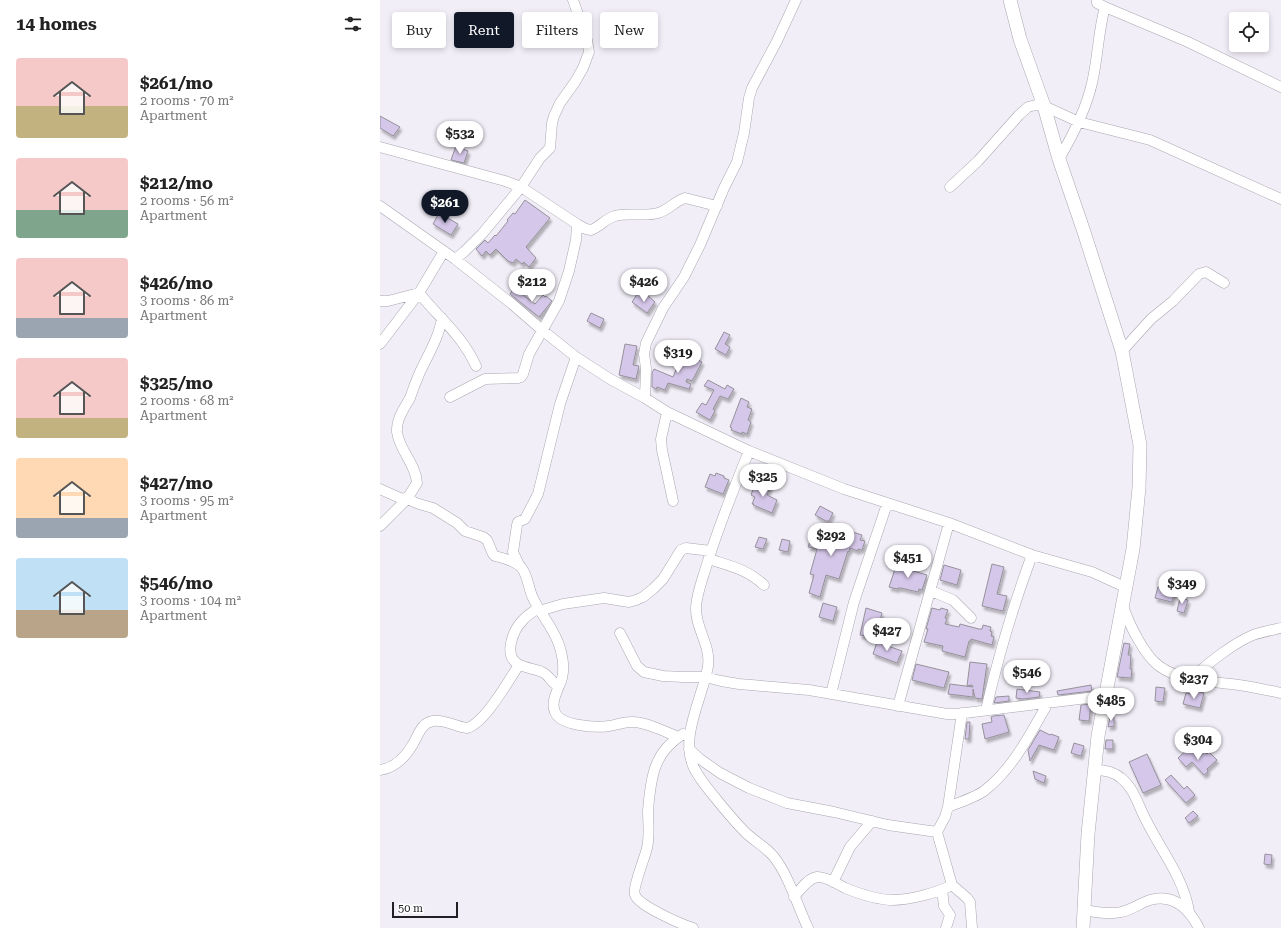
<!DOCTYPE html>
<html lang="en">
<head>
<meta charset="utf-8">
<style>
	body { margin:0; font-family:"Roboto Serif",serif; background:#f2f2f2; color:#222; height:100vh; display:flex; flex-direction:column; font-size:15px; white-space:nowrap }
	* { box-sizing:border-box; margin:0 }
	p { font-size:13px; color:#767676 }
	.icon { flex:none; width:22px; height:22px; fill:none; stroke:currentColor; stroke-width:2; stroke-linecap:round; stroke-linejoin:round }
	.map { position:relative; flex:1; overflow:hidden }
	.panel { display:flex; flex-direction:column; background:#fff; width:380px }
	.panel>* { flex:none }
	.top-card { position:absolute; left:12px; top:12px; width:380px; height:36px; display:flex; gap:8px }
	.buttons { position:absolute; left:849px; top:12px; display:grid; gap:8px }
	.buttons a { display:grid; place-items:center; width:40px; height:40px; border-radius:4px; background:#fff; box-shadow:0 2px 6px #0003; font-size:20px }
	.scale { position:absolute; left:12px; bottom:10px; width:66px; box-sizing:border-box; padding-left:4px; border:2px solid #222024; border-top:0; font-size:11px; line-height:14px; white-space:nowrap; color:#222024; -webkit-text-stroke:3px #fff; paint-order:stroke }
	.price { position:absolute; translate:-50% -34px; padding:0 9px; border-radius:14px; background:#fff; color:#222; font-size:13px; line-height:26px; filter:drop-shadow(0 1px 2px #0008) }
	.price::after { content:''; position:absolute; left:50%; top:24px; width:12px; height:9px; margin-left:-6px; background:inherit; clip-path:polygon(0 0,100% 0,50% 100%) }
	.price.active { background:#111827; color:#fff }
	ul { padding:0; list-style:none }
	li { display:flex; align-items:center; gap:12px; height:100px; padding:0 16px }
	li span { display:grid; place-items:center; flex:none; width:112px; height:80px; border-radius:4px; color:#555 }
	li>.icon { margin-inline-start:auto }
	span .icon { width:48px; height:48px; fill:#fffc; stroke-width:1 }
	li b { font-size:17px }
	h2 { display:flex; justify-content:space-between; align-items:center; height:48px; padding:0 16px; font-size:17px }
	.chip { padding:0 14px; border-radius:4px; background:#fff; box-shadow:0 2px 6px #0003; font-size:14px; line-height:36px }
	.chip.active { background:#111827; color:#fff }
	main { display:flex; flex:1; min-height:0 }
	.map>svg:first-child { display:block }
</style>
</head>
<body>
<main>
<section class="panel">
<h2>14 homes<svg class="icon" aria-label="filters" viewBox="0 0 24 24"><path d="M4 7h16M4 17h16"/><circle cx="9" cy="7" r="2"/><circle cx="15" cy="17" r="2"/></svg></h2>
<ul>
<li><span style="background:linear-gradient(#f6c9c9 60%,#c2b280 0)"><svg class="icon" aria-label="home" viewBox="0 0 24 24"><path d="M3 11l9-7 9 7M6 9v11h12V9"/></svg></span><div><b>$261/mo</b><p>2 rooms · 70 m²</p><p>Apartment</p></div></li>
<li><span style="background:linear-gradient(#f6c9c9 65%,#7fa58c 0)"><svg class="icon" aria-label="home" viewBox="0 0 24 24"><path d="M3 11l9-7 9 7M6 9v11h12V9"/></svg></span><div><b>$212/mo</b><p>2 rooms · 56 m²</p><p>Apartment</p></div></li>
<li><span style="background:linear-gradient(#f6c9c9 75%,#9aa5b1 0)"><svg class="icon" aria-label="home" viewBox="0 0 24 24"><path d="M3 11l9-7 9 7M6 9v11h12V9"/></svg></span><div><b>$426/mo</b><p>3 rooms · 86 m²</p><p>Apartment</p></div></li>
<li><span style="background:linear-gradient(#f6c9c9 75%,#c2b280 0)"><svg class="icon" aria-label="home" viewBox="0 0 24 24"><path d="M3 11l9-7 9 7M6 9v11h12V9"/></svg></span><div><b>$325/mo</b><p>2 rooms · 68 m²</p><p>Apartment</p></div></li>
<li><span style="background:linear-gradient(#ffd9b3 75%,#9aa5b1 0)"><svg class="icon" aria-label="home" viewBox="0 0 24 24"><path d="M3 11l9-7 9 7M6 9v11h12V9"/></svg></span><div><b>$427/mo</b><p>3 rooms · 95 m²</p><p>Apartment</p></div></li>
<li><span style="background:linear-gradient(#bfe0f5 65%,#b9a48a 0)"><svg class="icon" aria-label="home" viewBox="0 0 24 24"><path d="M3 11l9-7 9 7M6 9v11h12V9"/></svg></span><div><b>$546/mo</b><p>3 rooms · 104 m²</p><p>Apartment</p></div></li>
</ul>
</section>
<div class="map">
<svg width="901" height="928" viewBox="0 0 901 928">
	<defs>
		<filter id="shadow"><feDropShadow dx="2" dy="3.5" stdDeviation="1" flood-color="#0004"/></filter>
	</defs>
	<rect width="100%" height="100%" fill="#f2eef8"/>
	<path fill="#d5c7e9" stroke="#95919a" filter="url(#shadow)" d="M0,116L20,127L13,136L0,128Z
		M76,146L88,151L84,163L71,160Z
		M145,200L170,218L146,247L156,258L149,267L144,262L142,264L136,259L133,263L128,261L116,249L110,255L106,251L102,256L96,249L105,240L108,243L115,235L116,236L128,221L127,220L133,213L135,214Z
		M59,213L78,224L71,235L53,224Z
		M134,288L155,304L163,295L165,297L166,296L172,301L159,317L130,294Z
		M258,293L265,298L267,295L275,302L267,313L252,302Z
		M211,313L224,319L220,328L207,321Z
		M344,332L350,335L345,344L350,347L346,355L335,349Z
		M245,344L257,346L253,365L259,366L256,379L239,375Z
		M305,352L322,362L312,381L307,379L306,382L311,384L309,389L288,383L285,390L277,387L276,389L272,387V373L274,369L293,377L300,360Z
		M328,380L345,389L347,385L354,389L348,399L340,396L333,409L335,411L330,420L316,412L322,403L326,405L334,390L324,386Z
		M361,398L369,402L367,407L372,409L368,420L371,422L367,434L362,432V434L351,430L352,428L350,427Z
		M336,473L344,476V478L349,480L343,494L325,487L330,474L335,476Z
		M382,482L391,485L387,495L397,500L392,513L373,505L374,504H372L375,497L371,495L375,484L380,486Z
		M440,506L453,513L449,521H446L435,515Z
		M466,530L482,535L480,540L485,541L482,550L478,549V551L470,548L469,552L468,551L459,579L446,575L440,597L429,593L434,575L430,574L437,549L428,547L433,533L456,540L457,534L464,536Z
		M379,537L387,539L383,549L375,547Z
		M402,539L410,541L408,552L399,550Z
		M523,562L532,565L530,570L547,575L542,590L539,589L538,592L521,588H518L517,589L509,587L516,566L521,568Z
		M612,564L624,567L617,594L627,596L623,611L602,606Z
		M564,565L581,570L577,585L560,580Z
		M778,587L795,591L792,602L775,598Z
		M800,598L808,600L804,613L797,611Z
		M443,603L457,607L453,621L439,617Z
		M486,608L502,613L496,638L480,635Z
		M552,608L560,610L561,608L568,610L565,618L567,619L565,624L579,627L580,624L599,629H602L603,625L611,627L610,631L612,632L611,636L614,637L612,645L591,639V641H589L585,657L562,651L563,646L544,642L548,629H546Z
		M497,642L522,651L517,663L493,654Z
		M744,643L750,644L748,655H751L750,669H752L751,678L737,677Z
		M590,662L607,664L602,699L595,698L593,689V697L568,694L570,684L593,687L592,685L587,686Z
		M536,664L569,672L564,688L532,680Z
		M711,685L712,691L678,695L677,691Z
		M776,687L785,688L783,702L775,701Z
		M637,689L660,692L659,697L643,699L636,698Z
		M816,691L824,693L820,708L803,704L806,693L815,695Z
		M629,696V701L614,703L616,697Z
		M711,704L709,721L699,720L701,705Z
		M624,715L629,732L605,739L602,724L612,722L611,717L613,716Z
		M730,717H734V726L728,727Z
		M587,722H590L589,739H585Z
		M660,730L670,735L671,734L679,737L674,750L659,745L650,761L648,750Z
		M726,740H733V749H725Z
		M694,743L704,746L701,756L691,753Z
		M809,748L818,759L824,752L827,754L829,752L837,760L827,769L828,772L824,775L812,762L806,767L798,758Z
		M767,754L781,785L763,793L749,762Z
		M653,771L666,776L664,783L655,779Z
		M791,775L804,789L807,786L815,795L806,803L785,780Z
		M813,811L818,816L809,823L805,818Z
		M885,854L892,855L891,865L884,864Z"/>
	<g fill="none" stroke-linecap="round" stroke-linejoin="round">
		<g stroke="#a9a6af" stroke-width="11">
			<path id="minor" d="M725,7L808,42L901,87
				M0,147L125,181L141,187L197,224L196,240L189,271L179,301L149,354L143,374L141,377L138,378L105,379L70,397
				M679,159C693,135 706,110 712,83C718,58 718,32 725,7L717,3V0
				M570,187L598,161L639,115L648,107L656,105L664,106L699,122L770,140L901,199
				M0,206L75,259L132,304L162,330L196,357L230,379L265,398L287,412L369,451L464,489L569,523L652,555L712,572L745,587
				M197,224L206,229L211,230C220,227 226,218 235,216C246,212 265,217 278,213C289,210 295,201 305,198L337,206
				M75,259L84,252L102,234L141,187L160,158L170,148L172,123L174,116L180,103L195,82L203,68L209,52L207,40L193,0
				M0,301H8L39,293C60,319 82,335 96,366
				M0,344L39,293L64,251
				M742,351L771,319L793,301L819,274L826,272L844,283
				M265,398L266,368L264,354L266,343L283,308L304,277L320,245L344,188L357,162L364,133L369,98L372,88L397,41L416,0
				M287,412L281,439L282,450L293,501
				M369,451C354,488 339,525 327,564C323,578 317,592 316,607C315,628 331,645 328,666C323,697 299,737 314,768C320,780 329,790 337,800C346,811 355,822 365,832C374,841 386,847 394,857C409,876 418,907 428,928
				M0,489L20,498L27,499L39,504L53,508L77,523L85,531L103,537L107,540L113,554L115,556C123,558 135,561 141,567C148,575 148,588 153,598C158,609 166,619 172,630C181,645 188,669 179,686
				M0,526L27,499L37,483C36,464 19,450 17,432C16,419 24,409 30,398C33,389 36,381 40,372C48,355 59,337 62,318
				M329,559C350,566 367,569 384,585
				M139,565L133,552L137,525L138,522L145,519L158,494L180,404L196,357
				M551,591L573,600L591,618
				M743,606C749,624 764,655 779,666C801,682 833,681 859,685C873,687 887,690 901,693
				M158,608C153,612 147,615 143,620C133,630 123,655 138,664C145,668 155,669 162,672C171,676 170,683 179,686C176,694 171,703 175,712C180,726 217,728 229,726C237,725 245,721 254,722C268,723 284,731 298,737
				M159,611L183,604L224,598L249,602L256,600L263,597L273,589L283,579L301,550L306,548L331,551
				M240,633L257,666L264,672L283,676L303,677H325L341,681L359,684L429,690L567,714H577L724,696
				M812,679C826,664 854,643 873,635C882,632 892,630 901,628
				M451,694L474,602L507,504
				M518,706L569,523
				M606,710C618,657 633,606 652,555
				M582,713L568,807L565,817L557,832L572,885L587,898L590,902L592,928
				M303,734C292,741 282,751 277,763C271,776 269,798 268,811C268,824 270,835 267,848C265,857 252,889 255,895C259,906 301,924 313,928
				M309,749L320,759L340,773L369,788L407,803L454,812L508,825L557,832
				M0,770C15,768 26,756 33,744C39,734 41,723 53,721C65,719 75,727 87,728C105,723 128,681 139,665
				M715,770C724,770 733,771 741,778C755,789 758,806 767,822C782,852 803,877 809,911
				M568,807C578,803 596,797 604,791C633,769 650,734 668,703
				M453,882L470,847L492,821
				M562,890L564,906L570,915L566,928
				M414,897C420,890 427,879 437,877C445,876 458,884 465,888C480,894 497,900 513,900C529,900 557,893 572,885
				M704,910C716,912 729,915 741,912C752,910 760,903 770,900C794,893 809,909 819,928"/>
		</g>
		<g stroke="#a9a6af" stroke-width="14">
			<path id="tertiary" d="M630,0L640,39L664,106L679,159L704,232L742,351L760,445L759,488L753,549L718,736L708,834L703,928"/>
		</g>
		<use href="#minor" stroke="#fff" stroke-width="10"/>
		<use href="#tertiary" stroke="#fff" stroke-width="13"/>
	</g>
</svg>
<div class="buttons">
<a><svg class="icon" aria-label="locate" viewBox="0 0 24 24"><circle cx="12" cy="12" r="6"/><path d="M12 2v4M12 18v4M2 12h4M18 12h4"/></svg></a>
</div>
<div class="scale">50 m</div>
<b class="price" style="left:80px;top:155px">$532</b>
<b class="price active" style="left:65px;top:224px">$261</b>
<b class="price" style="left:152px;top:303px">$212</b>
<b class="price" style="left:264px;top:303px">$426</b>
<b class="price" style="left:298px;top:374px">$319</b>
<b class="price" style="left:383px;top:498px">$325</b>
<b class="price" style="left:451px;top:557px">$292</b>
<b class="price" style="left:528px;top:579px">$451</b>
<b class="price" style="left:802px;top:605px">$349</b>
<b class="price" style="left:507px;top:652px">$427</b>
<b class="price" style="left:647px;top:694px">$546</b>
<b class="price" style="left:814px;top:700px">$237</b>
<b class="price" style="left:731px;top:722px">$485</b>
<b class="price" style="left:818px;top:761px">$304</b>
<div class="top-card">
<a class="chip">Buy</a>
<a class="chip active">Rent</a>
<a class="chip">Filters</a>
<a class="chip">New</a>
</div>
</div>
</main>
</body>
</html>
